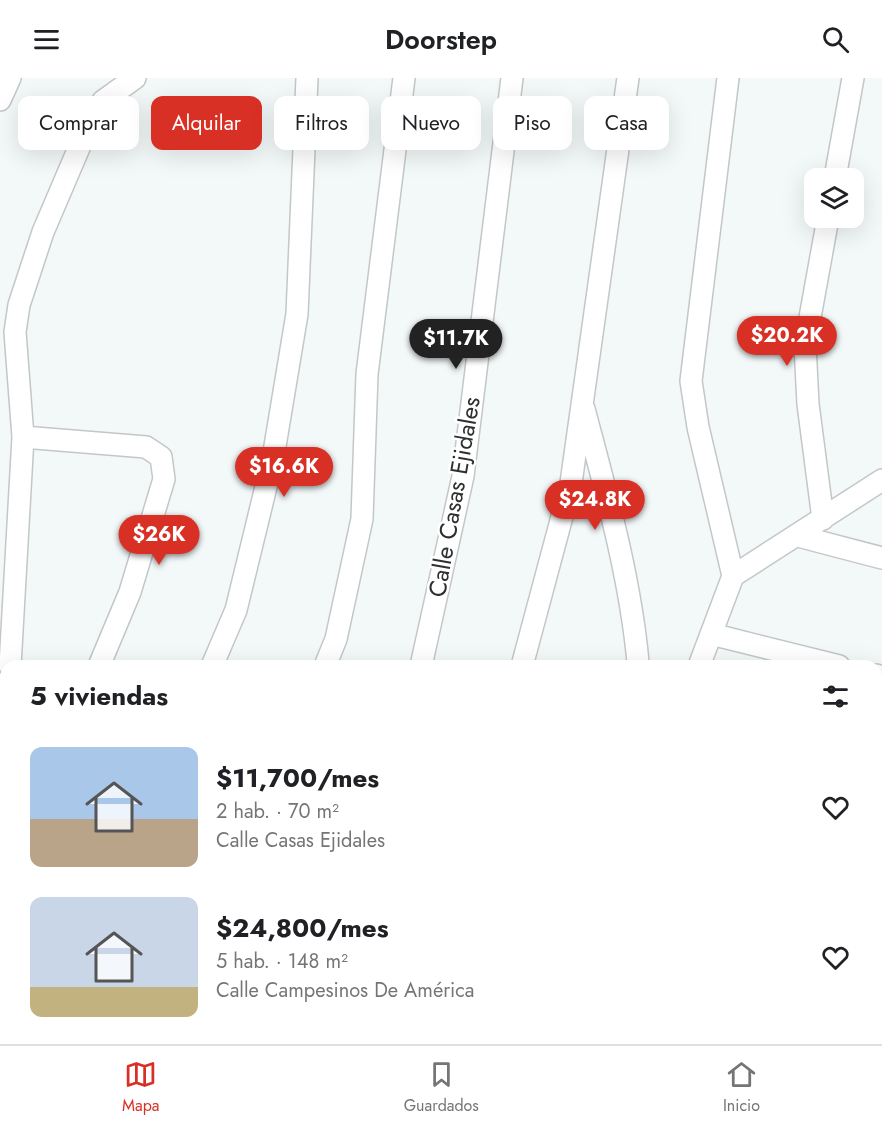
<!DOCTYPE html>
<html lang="es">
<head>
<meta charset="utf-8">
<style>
	body { margin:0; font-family:Jost,sans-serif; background:#f2f2f2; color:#202124; height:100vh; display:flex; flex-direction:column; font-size:22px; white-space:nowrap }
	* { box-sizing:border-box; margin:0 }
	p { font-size:20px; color:#757577 }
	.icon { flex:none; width:33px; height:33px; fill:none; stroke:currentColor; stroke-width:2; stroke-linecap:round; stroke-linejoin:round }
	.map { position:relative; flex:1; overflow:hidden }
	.drawer { position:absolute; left:0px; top:582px; width:882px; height:384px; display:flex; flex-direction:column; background:#fff; border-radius:18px 18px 0 0; box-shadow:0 6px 24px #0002 }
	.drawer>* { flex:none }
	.banner { position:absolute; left:18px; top:18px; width:846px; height:54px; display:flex; gap:12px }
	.tools { position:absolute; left:804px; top:90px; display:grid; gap:12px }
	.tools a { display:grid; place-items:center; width:60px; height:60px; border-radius:12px; background:#fff; box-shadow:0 6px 24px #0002; font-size:30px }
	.price { position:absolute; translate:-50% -51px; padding:0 14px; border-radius:21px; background:#d93025; color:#fff; font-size:20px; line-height:39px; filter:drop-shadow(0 2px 3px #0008) }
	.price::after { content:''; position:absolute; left:50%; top:36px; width:18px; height:14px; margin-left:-9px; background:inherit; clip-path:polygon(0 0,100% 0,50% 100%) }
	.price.active { background:#222; color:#fff }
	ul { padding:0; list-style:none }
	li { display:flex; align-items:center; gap:18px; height:150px; padding:0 30px }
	li span { display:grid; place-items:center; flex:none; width:168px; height:120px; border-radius:12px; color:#555 }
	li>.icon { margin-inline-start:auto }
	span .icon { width:72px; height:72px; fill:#fffc; stroke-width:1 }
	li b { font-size:26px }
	h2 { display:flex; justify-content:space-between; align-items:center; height:72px; padding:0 30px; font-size:26px }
	.tag { padding:0 21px; border-radius:12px; background:#fff; box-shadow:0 6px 24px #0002; font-size:21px; line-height:54px }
	.tag.active { background:#d93025; color:#fff }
	header { display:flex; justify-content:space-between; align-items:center; height:78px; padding:0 30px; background:#fff; font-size:27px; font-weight:600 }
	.dock { display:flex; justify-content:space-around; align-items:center; height:84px; border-top:2px solid #e0e0e0; background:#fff; font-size:16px; color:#757577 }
	.dock a { display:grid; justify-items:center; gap:3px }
	.dock .active { color:#d93025 }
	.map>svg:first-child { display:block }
</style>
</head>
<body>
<header><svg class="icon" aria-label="menu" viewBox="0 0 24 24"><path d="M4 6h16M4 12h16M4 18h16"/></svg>Doorstep<svg class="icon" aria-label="search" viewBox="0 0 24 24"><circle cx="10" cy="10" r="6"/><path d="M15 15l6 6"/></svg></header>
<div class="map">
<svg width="882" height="966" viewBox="0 0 882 966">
	<rect width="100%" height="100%" fill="#f3f8f8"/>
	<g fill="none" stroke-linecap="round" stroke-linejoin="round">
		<g stroke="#c3c7c8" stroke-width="24">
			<path id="minor" d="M728,0L691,303L698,349L733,498
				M0,22L10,0
				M835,100L853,0
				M584,331C606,414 630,498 638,584L636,588
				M23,359L146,369L161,379L164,401L130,514L99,588
				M823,441L808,326L805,267L828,140
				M798,458L882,480
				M711,556L839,588
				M10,588L23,359L15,254L19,227L43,154L93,37L103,23L135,0
				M212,588L236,532L273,380L297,236L307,0
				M325,588L336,561L362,441L367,296L404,0
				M421,588L463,398L512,0
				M522,588L571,405L628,0
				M699,588L733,498L882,402
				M876,597L882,599
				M0,771L6,666
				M876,844L882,846
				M0,859L6,861
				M0,953L6,955
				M29,960L55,966
				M766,960L802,966
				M218,966L222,960
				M421,966L427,960
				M532,966L533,960
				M614,966L615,960"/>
		</g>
		<use href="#minor" stroke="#fff" stroke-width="21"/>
	</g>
	<g text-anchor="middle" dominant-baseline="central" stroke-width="5" stroke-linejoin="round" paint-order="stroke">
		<g font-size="24" fill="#2e2f30" stroke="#fff">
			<text transform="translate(454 419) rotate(-80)">Calle Casas Ejidales</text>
		</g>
	</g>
</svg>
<div class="tools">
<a><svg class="icon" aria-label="layers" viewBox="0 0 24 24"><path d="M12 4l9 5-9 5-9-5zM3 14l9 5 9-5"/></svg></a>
</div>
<b class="price" style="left:787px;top:289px">$20.2K</b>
<b class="price active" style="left:456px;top:292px">$11.7K</b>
<b class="price" style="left:284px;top:420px">$16.6K</b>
<b class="price" style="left:595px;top:453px">$24.8K</b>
<b class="price" style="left:159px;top:488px">$26K</b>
<div class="banner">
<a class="tag">Comprar</a>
<a class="tag active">Alquilar</a>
<a class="tag">Filtros</a>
<a class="tag">Nuevo</a>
<a class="tag">Piso</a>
<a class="tag">Casa</a>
</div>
<section class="drawer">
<h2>5 viviendas<svg class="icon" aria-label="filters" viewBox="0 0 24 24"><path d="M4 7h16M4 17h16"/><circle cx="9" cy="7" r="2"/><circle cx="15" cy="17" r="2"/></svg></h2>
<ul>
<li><span style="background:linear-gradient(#a9c7e8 60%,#b9a48a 0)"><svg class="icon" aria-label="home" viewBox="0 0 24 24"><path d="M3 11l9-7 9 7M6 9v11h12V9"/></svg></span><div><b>$11,700/mes</b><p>2 hab. · 70 m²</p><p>Calle Casas Ejidales</p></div><svg class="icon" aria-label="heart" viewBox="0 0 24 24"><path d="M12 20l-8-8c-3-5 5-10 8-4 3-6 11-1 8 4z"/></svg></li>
<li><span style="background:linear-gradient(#c9d6e8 75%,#c2b280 0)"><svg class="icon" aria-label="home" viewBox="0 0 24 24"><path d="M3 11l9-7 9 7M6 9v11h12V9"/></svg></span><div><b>$24,800/mes</b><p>5 hab. · 148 m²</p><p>Calle Campesinos De América</p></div><svg class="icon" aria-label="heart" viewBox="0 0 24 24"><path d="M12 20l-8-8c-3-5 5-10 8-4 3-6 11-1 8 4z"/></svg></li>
</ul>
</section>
</div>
<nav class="dock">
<a class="active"><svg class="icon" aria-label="map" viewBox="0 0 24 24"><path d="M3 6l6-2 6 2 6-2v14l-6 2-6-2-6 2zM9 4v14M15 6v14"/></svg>Mapa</a>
<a><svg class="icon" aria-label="saved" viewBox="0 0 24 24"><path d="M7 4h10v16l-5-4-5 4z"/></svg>Guardados</a>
<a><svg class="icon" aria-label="home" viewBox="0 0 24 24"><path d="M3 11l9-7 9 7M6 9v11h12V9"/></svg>Inicio</a>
</nav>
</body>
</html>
